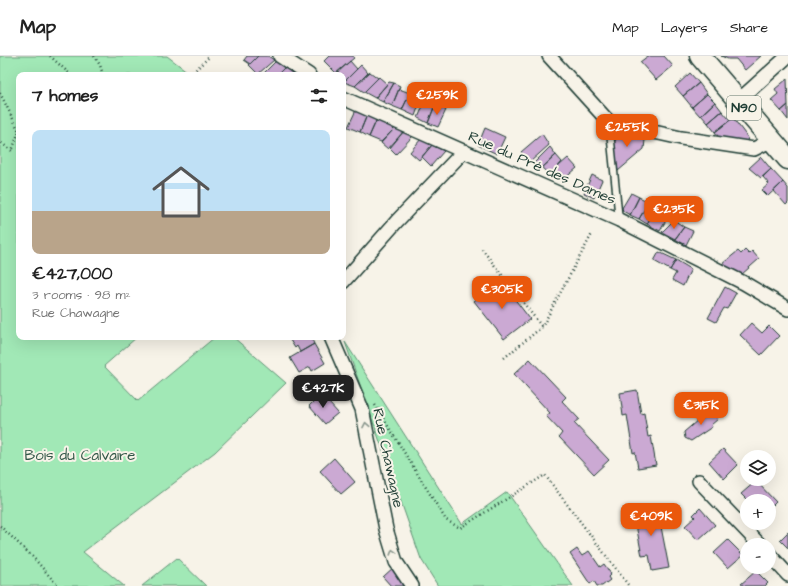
<!DOCTYPE html>
<html lang="en">
<head>
<meta charset="utf-8">
<style>
	body { margin:0; font-family:"Architects Daughter",sans-serif; background:#f6f6f6; color:#222; height:100vh; display:flex; flex-direction:column; font-size:15px; white-space:nowrap }
	* { box-sizing:border-box; margin:0 }
	p { font-size:13px; color:#767676 }
	.icon { flex:none; width:22px; height:22px; fill:none; stroke:currentColor; stroke-width:2; stroke-linecap:round; stroke-linejoin:round }
	.map { position:relative; flex:1; overflow:hidden }
	.details { position:absolute; left:16px; top:16px; width:330px; height:268px; display:flex; flex-direction:column; background:#fff; border-radius:8px; box-shadow:0 4px 16px #0002 }
	.details>* { flex:none }
	.fabs { position:absolute; left:740px; top:394px; display:grid; gap:8px }
	.fabs a { display:grid; place-items:center; width:36px; height:36px; border-radius:50%; background:#fff; box-shadow:0 4px 16px #0002; font-size:20px }
	.price { position:absolute; translate:-50% -34px; padding:0 9px; border-radius:8px; background:#ea580c; color:#fff; font-size:13px; line-height:26px; filter:drop-shadow(0 1px 2px #0008) }
	.price::after { content:''; position:absolute; left:50%; top:24px; width:12px; height:9px; margin-left:-6px; background:inherit; clip-path:polygon(0 0,100% 0,50% 100%) }
	.price.on { background:#222; color:#fff }
	ul { padding:0; list-style:none }
	li { display:grid; align-content:center; gap:8px; height:212px; padding:0 16px }
	li+li { border-top:1px solid #e0e0e0 }
	li span { display:grid; place-items:center; height:124px; border-radius:8px; color:#555 }
	li>.icon { margin-inline-start:auto }
	span .icon { width:72px; height:72px; fill:#fffc; stroke-width:1 }
	li b { font-size:17px }
	h2 { display:flex; justify-content:space-between; align-items:center; height:48px; padding:0 16px; font-size:17px }
	header { display:flex; align-items:center; gap:24px; box-sizing:border-box; height:56px; padding:0 20px; background:#fff; border-bottom:1px solid #e0e0e0 }
	header strong { font-size:19px }
	nav { display:flex; gap:22px; margin-inline-start:auto; font-size:14px }
	.map>svg:first-child { display:block }
</style>
</head>
<body>
<header>
<strong>Map</strong>
<nav><a>Map</a><a>Layers</a><a>Share</a></nav>
</header>
<div class="map">
<svg width="788" height="530" viewBox="0 0 788 530">
	<rect width="100%" height="100%" fill="#f7f3e8"/>
	<filter id="ink" filterUnits="userSpaceOnUse"><feTurbulence type="fractalNoise" baseFrequency=".025" numOctaves="2"/><feDisplacementMap in="SourceGraphic" scale="8" xChannelSelector="R" yChannelSelector="G"/><feConvolveMatrix kernelMatrix="1 2 1 2 8 2 1 2 1" color-interpolation-filters="sRGB"/></filter>
	<g filter="url(#ink)">
		<path fill="#a1e8b6" stroke="#609275" d="M0,0H167L192,19H19V281H137L104,310L138,345L215,281H233L286,327L215,396L83,496L124,530H0Z
			M345,286L462,468L507,436L573,530H438L421,503Z
			M177,502L206,530H142Z"/>
		<path fill="#cba9d3" stroke="#1f3d34" d="M247,0H258L250,8L244,4Z
			M258,0H268L274,4L258,18L249,9Z
			M329,0H353L354,2L336,17L324,5Z
			M648,0H664L673,10L656,24L640,6Z
			M721,0H761L745,14L736,3H728Z
			M276,5L285,11L277,19H262Z
			M350,5L357,13L344,26L343,19H335Z
			M361,9L368,17L355,30L344,26Z
			M285,11L295,18L277,19Z
			M370,16L378,22L364,36L355,30Z
			M690,17L699,27L683,40L675,31Z
			M379,21L387,28L375,42L364,36Z
			M787,23L788,49L781,55L771,44L778,38L775,33Z
			M389,26L394,27L383,46L375,42Z
			M394,27L400,30L392,50L383,46Z
			M699,27L707,38L692,51L683,40Z
			M399,33L410,37L402,54L392,50Z
			M410,37L421,43L415,60L402,54Z
			M707,38L715,46L700,60L692,51Z
			M425,45L435,49L428,67L418,62Z
			M715,46L722,55L708,67L701,59Z
			M435,49L446,54L438,71L428,67Z
			M788,49V64L781,55Z
			M356,54L367,59L360,76L348,71Z
			M722,55L730,64L715,76L708,67Z
			M367,59L377,63L369,81L360,76Z
			M733,62L748,82L747,85L720,83L715,76Z
			M377,63L395,72L381,86L369,81Z
			M395,72L404,75L388,93L381,87Z
			M485,72L505,81L497,98L478,89Z
			M625,73L645,84L644,93L618,115L613,87Z
			M404,75L413,80L396,98L390,92Z
			M542,78L549,89L530,106L521,96Z
			M421,83L432,89L419,104L410,96Z
			M432,89L444,95L431,110L422,101Z
			M550,91L556,99L542,112L534,107Z
			M556,99L562,106L550,119L542,112Z
			M761,101L771,113L761,122L749,112Z
			M568,102L577,112L563,124L552,116Z
			M771,113L783,126L768,140L762,134L769,128L763,121Z
			M592,119L602,124L594,142L584,137Z
			M783,126L788,132V147L786,149L774,135Z
			M631,137L639,141L630,159L623,155L622,152Z
			M639,141L649,146L639,163L630,159Z
			M649,146L657,150L647,168L639,163Z
			M656,152L669,159L660,175L647,168Z
			M674,164L684,171L675,183L662,176Z
			M684,171L693,175L686,189L675,183Z
			M745,194L749,198L752,195L759,203L741,219L722,208L738,195L741,198Z
			M659,196L676,204L670,214L654,205Z
			M676,204L691,213L683,230L672,224L676,217L670,214Z
			M500,224L530,263L504,283L474,245Z
			M725,231L736,237L727,253L724,252L716,266L708,262Z
			M751,267L762,277L769,270L779,280L761,299L740,279Z
			M288,281H311L314,288L300,296L297,290L295,292Z
			M314,288L325,307L312,315L310,311L299,317L290,302Z
			M530,303L566,341L562,345L579,363L574,367L609,404L594,418L559,381L562,377L546,360L550,357L514,318Z
			M637,334L641,358L644,357L648,381L651,380L656,409L638,412L635,396L633,397L627,359L623,360L620,337Z
			M321,338L338,357L325,368L309,350Z
			M710,354L718,363L711,369L712,371L691,385L685,382L684,376L698,364L696,363L702,358L703,360Z
			M723,393L738,409L724,423L709,406Z
			M334,402L355,426L341,438L320,415Z
			M756,425L776,446L769,453V445H748L741,438Z
			M657,450L669,512L652,515L649,499L642,500L633,453Z
			M700,452L715,469L698,484L685,470L695,461L693,459Z
			M788,476V492L780,484Z
			M728,484L743,499L728,512L714,497Z
			M577,493L582,500L589,495L600,511L604,508L611,518L608,521L610,524L602,530H597L594,525L590,528L570,498Z
			M396,509L411,530H391L383,521Z
			M756,515L768,527L765,530H744L741,528Z"/>
		<g fill="none" stroke-linecap="round" stroke-linejoin="round">
			<g stroke="#1f3d34" stroke-width="9">
				<path id="lane" d="M609,66L619,164"/>
			</g>
			<g stroke="#1f3d34" stroke-width="16">
				<path id="street" d="M280,0L309,19
					M549,0L609,66L681,82L754,93L772,84
					M343,42L619,164L744,227L788,253
					M738,45L788,0
					M343,226L397,165L464,95
					M331,281L362,353L386,473L396,506L412,530
					M699,425L760,489
					M769,498L788,519"/>
			</g>
			<g stroke="#1f3d34" stroke-width="23">
				<path id="primary" d="M700,0L788,103"/>
			</g>
			<path stroke="#1f3d34" stroke-width="2.5" stroke-dasharray="1 3" stroke-linecap="butt" d="M50,0L71,19
				M94,0L100,9L103,19
				M190,19L210,0
				M0,37L19,75L12,95L0,86
				M482,193L542,271
				M504,302L542,271L592,178
				M375,349L446,464L460,472L545,419L629,530
				M0,470L33,501L58,530"/>
			<use href="#lane" stroke="#f7f3e8" stroke-width="6"/>
			<use href="#street" stroke="#f7f3e8" stroke-width="13"/>
			<use href="#primary" stroke="#f7f3e8" stroke-width="20"/>
		</g>
		<defs><path id="oneway-chevron" d="M-2-3.5L2.5 0L-2 3.5" fill="none" stroke-width="1.6" stroke-linecap="round" stroke-linejoin="round"/></defs>
		<g stroke="#8b988e">
			<use href="#oneway-chevron" transform="translate(366 369) rotate(-101)"/>
			<use href="#oneway-chevron" transform="translate(393 496) rotate(-106)"/>
		</g>
	</g>
	<g text-anchor="middle" dominant-baseline="central" stroke-width="4" stroke-linejoin="round" paint-order="stroke">
		<rect fill="#f7f3e8" stroke="#60746a" stroke-width="1" x="727" y="40" width="34" height="24" rx="3"/>
		<g font-size="14" font-weight="bold" fill="#1f3d34">
			<text x="744" y="52">N90</text>
		</g>
		<g font-size="15" fill="#1f3d34" stroke="#f7f3e8">
			<text transform="translate(542 112) rotate(24)">Rue du Pré des Dames</text>
			<text transform="translate(388 402) rotate(78)">Rue Chawagne</text>
		</g>
		<g font-size="15" fill="#325748" stroke="#f7f3e8">
			<text x="80" y="399">Bois du Calvaire</text>
		</g>
	</g>
</svg>
<div class="fabs">
<a><svg class="icon" aria-label="layers" viewBox="0 0 24 24"><path d="M12 4l9 5-9 5-9-5zM3 14l9 5 9-5"/></svg></a>
<a>+</a>
<a>−</a>
</div>
<b class="price" style="left:437px;top:60px">€259K</b>
<b class="price" style="left:627px;top:92px">€255K</b>
<b class="price" style="left:674px;top:174px">€235K</b>
<b class="price" style="left:502px;top:254px">€305K</b>
<b class="price on" style="left:323px;top:353px">€427K</b>
<b class="price" style="left:701px;top:370px">€315K</b>
<b class="price" style="left:651px;top:481px">€409K</b>
<section class="details">
<h2>7 homes<svg class="icon" aria-label="filters" viewBox="0 0 24 24"><path d="M4 7h16M4 17h16"/><circle cx="9" cy="7" r="2"/><circle cx="15" cy="17" r="2"/></svg></h2>
<ul>
<li><span style="background:linear-gradient(#bfe0f5 65%,#b9a48a 0)"><svg class="icon" aria-label="home" viewBox="0 0 24 24"><path d="M3 11l9-7 9 7M6 9v11h12V9"/></svg></span><div><b>€427,000</b><p>3 rooms · 98 m²</p><p>Rue Chawagne</p></div></li>
</ul>
</section>
</div>
</body>
</html>
